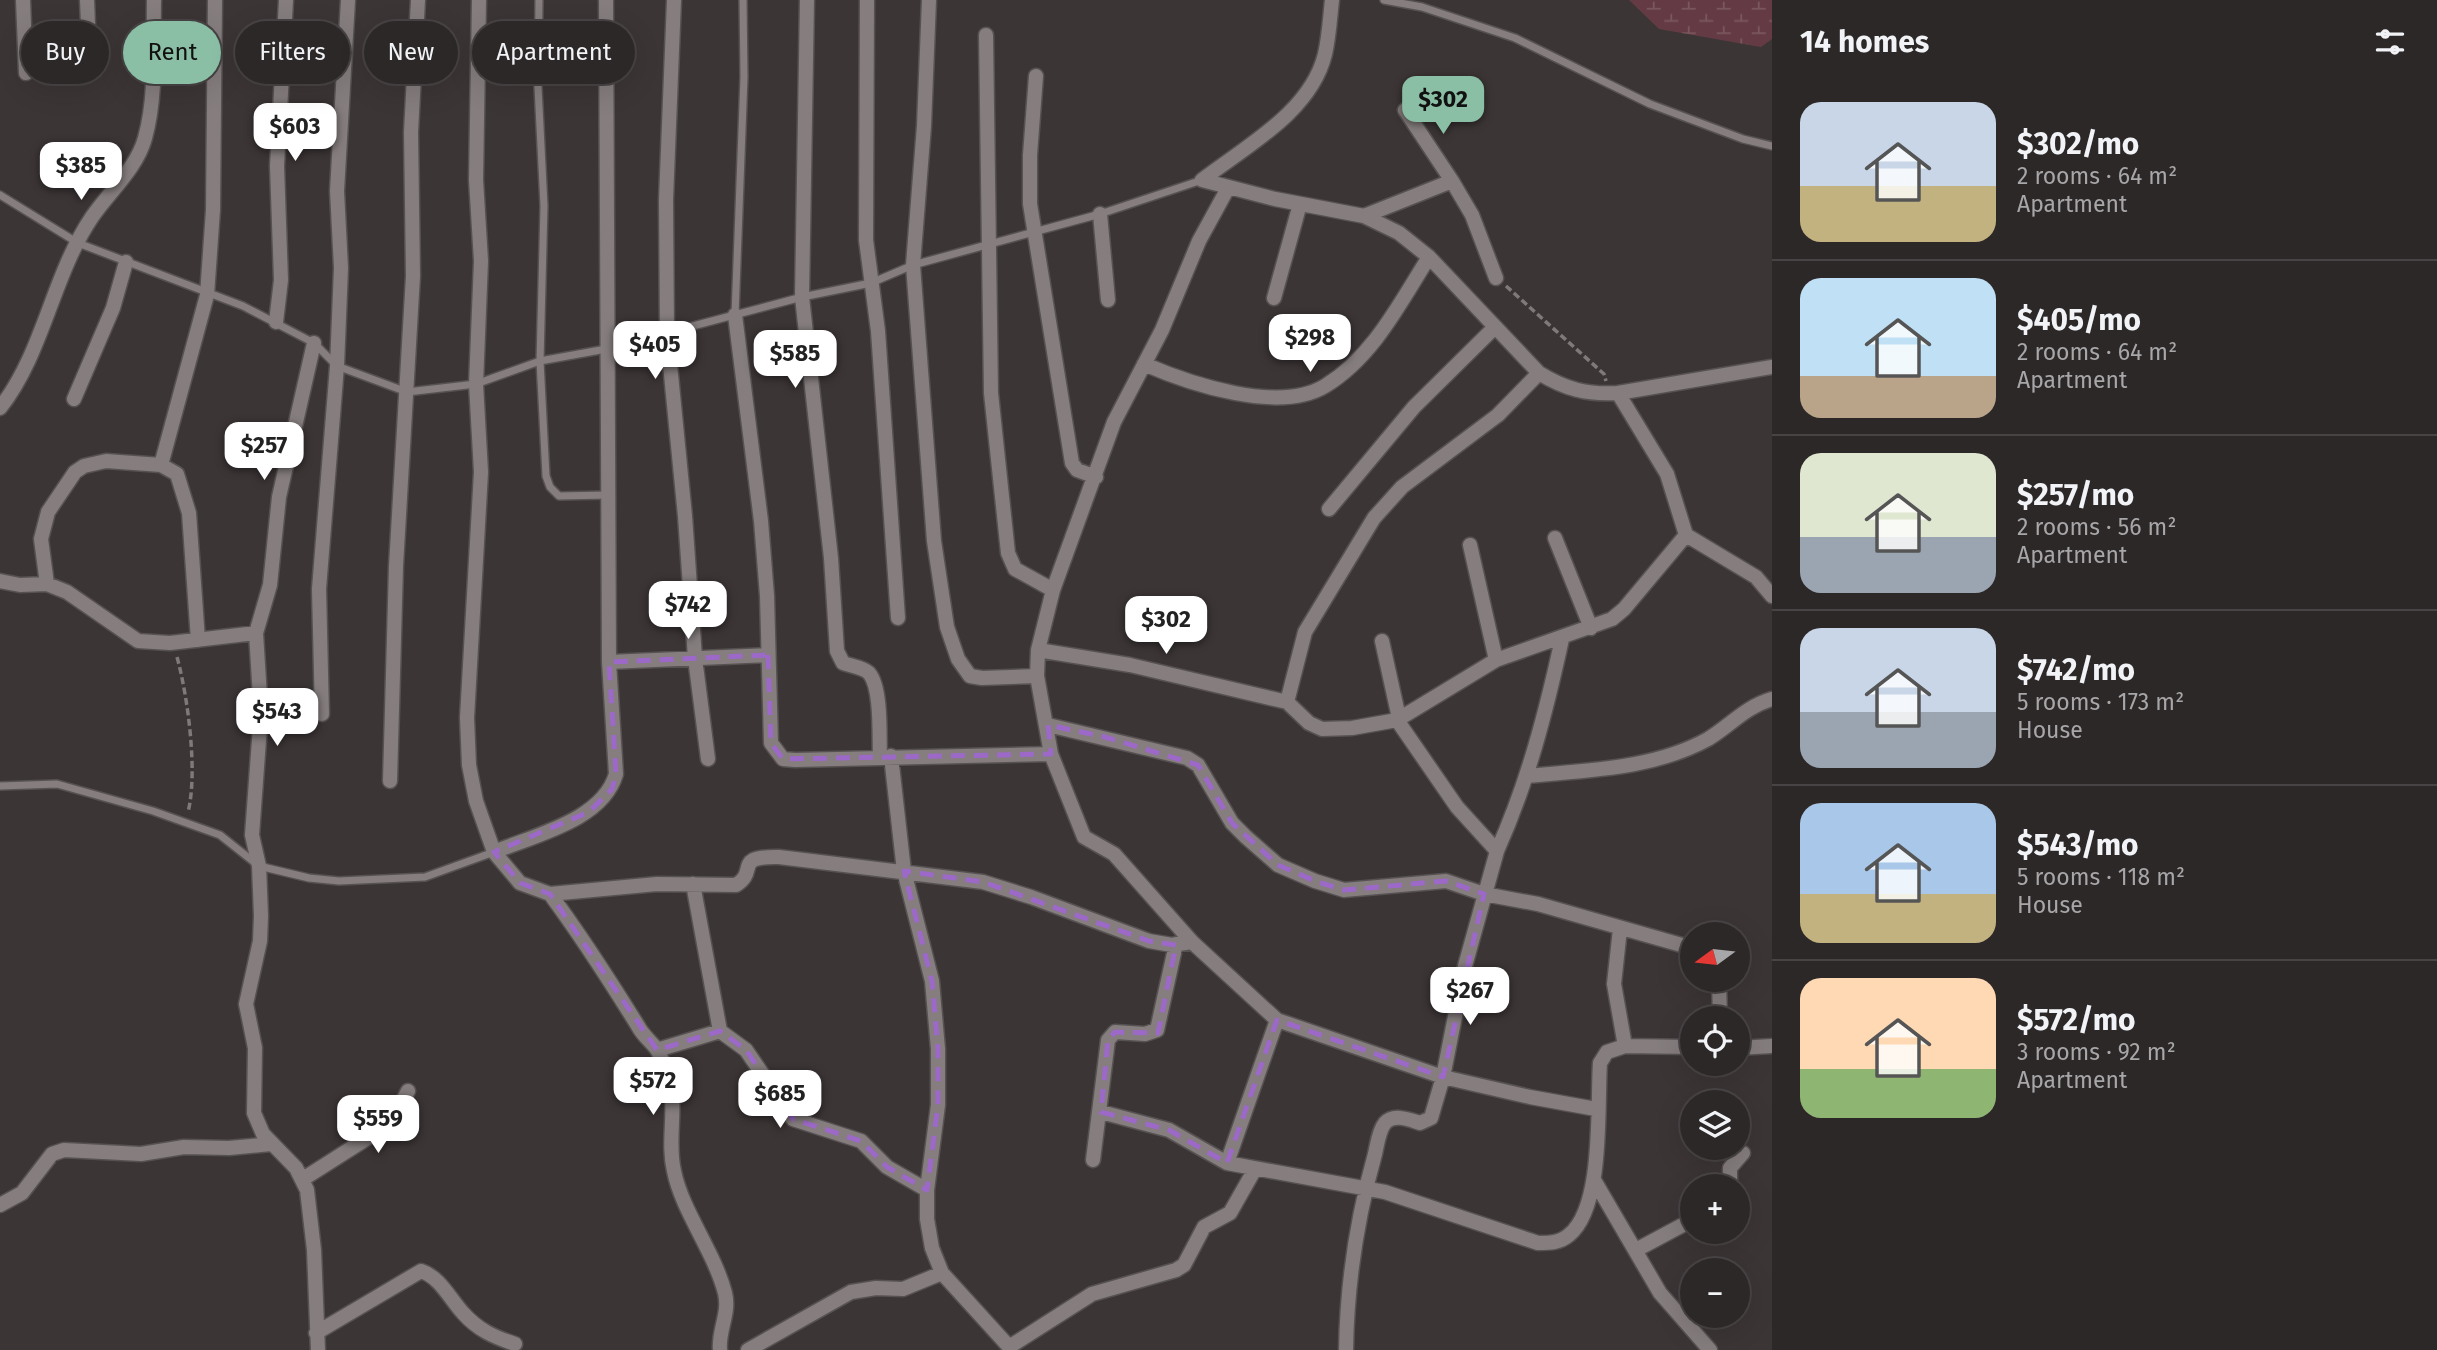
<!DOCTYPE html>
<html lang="en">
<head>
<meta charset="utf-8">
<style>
	body { margin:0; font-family:"Fira Sans",sans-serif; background:#393434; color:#f1f3f6; height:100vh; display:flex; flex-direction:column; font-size:26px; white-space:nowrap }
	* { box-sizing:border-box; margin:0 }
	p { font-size:23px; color:#a7a6a8 }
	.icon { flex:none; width:38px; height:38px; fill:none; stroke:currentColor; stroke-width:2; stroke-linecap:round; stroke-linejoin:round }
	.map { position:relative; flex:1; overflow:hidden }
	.panel { display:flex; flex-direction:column; background:#2d2828; width:665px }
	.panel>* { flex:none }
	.banner { position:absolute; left:21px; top:21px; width:665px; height:63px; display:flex; gap:14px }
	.needle { width:46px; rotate:255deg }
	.buttons { position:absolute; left:1680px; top:922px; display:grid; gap:14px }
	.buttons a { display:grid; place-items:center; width:70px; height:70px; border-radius:50%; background:#2d2828; box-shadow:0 7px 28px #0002,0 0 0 2px #484445; font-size:35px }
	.price { position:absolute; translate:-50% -60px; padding:0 16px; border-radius:14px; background:#fff; color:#222; font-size:23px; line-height:46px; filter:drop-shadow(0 2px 4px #0008) }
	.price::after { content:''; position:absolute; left:50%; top:42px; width:21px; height:16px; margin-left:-10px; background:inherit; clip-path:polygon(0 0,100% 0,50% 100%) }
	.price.on { background:#8abfa5; color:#111 }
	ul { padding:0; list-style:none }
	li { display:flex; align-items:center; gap:21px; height:175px; padding:0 28px }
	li+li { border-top:2px solid #484445 }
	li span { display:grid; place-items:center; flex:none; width:196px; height:140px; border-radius:21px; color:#555 }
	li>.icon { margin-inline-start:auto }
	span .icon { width:84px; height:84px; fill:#fffc; stroke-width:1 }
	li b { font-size:30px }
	h2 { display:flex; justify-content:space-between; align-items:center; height:84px; padding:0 28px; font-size:30px }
	.tag { padding:0 24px; border-radius:32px; background:#2d2828; box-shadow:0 7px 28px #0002,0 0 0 2px #484445; font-size:24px; line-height:63px }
	.tag.on { background:#8abfa5; color:#111 }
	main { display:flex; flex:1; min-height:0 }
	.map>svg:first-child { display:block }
</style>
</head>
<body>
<main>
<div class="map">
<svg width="1772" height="1350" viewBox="0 0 1772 1350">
	<defs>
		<pattern id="wetland-marsh" width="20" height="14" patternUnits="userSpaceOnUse" patternTransform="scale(1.75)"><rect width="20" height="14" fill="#643b44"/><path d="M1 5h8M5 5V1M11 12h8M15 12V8" fill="none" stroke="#7a575e"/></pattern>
	</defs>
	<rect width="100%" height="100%" fill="#3c3536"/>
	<path fill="url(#wetland-marsh)" d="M1629,0H1772V39L1761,47L1659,29Z"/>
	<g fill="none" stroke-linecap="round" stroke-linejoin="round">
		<g stroke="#575252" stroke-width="10">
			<path id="service" d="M539,0L538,87L544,206L540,361L546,476L550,487L559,496L608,495
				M1384,0L1422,7L1515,38L1650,104L1743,139L1772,146
				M0,195L78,243L243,306L314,343L337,366L407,392L476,384L540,361L606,349L802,297L871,283L913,265L1100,214L1202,180
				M735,315L744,77L743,0
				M0,786L57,784L153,811L220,835L259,866L309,878L339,881L425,877L494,852"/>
		</g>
		<g stroke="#575252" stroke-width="17">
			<path id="minor" d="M23,0L26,73
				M87,0L90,73
				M479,0L476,180L481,261L476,384L481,472L467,718L469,765L476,801L494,852C535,835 603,820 616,774L609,662L606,0
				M674,0L666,200L667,334L685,516L695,658L708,759
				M807,0L802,297L831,558L837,651L843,663C851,666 863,667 869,673C882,688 879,737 880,757
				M867,0L866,240L878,331L898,618
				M929,0L924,126L913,265L934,541L947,627L958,659L970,676L982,678L1037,676
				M1332,0C1330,18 1329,37 1325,54C1311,112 1246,146 1202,180L1275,199L1364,216L1399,233L1429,257L1539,373C1565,389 1587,395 1618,393L1667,474L1686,535
				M986,35L991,393L1008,553L1015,569L1053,590
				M1036,76L1030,155V204L1072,463L1077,470L1096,477
				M1405,110L1452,181
				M1100,214L1108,300
				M1364,216L1452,181L1472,215L1496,278
				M1274,298L1300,204
				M735,315L761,521L767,596L771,743L783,759L795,760L1051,754L1037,676L1038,650L1053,590L1114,422L1162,330L1199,241L1228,188
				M276,322L281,280L277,166L286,0
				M314,343L279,497L270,585L256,633L261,713L252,835L259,866L261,916L260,941L246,1004L255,1048L254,1113L263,1134L296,1168L307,1190L314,1250L318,1350
				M1144,364C1190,384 1279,414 1325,386C1373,357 1400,303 1429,257
				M1539,373L1498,415L1402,487L1374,518L1305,632L1287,702L1309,723L1322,729L1352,728L1397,720L1496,660L1612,619L1624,609L1686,535L1756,577L1772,596
				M1618,393L1772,367
				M74,399L113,308L126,262
				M0,408C44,352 52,276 92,217C109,192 137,168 145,138C157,95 153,45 154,0
				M161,465L207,295L213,210L215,0
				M1329,509L1414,407L1494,328
				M1555,538L1591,628
				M1470,545L1496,660
				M0,581L20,585L47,584
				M198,640L189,513L177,474L161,465L106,461L84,466L75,472L48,512L41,539L47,584L67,592L138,641L170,643L256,633
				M1382,641L1399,718
				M1038,650L1130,665L1287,702
				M609,662L768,655
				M322,714L319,589L337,366L341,268L337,191L348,0
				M1397,720L1457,807L1497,851C1528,782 1546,712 1562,639
				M1048,725L1187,758L1198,765L1232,823L1246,837L1278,865L1315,881L1344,890L1446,881L1484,894L1538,904L1692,948
				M1051,754L1084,837L1114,854L1192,942L1277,1020L1443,1077L1431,1118L1420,1123C1410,1120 1394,1113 1385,1123C1379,1130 1377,1145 1375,1154C1357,1218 1347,1284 1346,1350
				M891,756L904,871L932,981L938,1049V1105L927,1190V1219L932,1248L942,1273L1012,1350
				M1527,776C1587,770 1654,769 1708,739C1731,725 1745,707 1772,699
				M390,781L396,566L413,276L411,132L418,0
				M1497,851L1465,966L1443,1077L1530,1097L1596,1109
				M494,852L520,883L550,894L657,884L736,885C759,871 732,856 779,857L983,882L1031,897L1149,941L1172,945L1192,942
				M693,884L720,1031
				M550,894C582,937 610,981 638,1026C643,1036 652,1042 658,1051C664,1063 670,1083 672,1097C674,1122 668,1146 674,1171C682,1211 714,1251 725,1293C730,1314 718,1330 720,1350
				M1620,929L1614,984L1625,1046
				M1719,980L1720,1018
				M1277,1020L1227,1163L1385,1192L1538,1243C1549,1243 1560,1243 1569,1235C1604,1207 1597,1106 1600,1063L1607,1052L1625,1046L1692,1047
				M1738,1048L1772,1046
				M657,1050L720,1031L746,1050L793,1119L861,1141L887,1167L927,1190
				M1101,1112L1169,1130L1227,1163
				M1093,1160L1108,1040L1115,1032L1145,1034L1157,1030L1176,944
				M303,1179L391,1123L408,1091
				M1594,1180L1660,1293L1710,1350
				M1730,1186V1168L1743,1153
				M0,1205L22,1193L52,1154L64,1150L141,1154L184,1147L229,1148L271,1144
				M1636,1250L1692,1220
				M316,1333L421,1271C440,1277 450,1299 463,1313C478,1330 494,1337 515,1344
				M1009,1347L1092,1294L1176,1270L1184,1265L1204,1227L1230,1213L1255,1169
				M748,1350L851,1292L876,1288L903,1289L942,1273"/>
		</g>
		<path stroke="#7f797a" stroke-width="3.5" stroke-dasharray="7 3.5" stroke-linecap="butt" d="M1506,286L1604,374L1606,381
			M177,657C188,697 198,773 188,812"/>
		<use href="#service" stroke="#857d7e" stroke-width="7"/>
		<use href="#minor" stroke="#857d7e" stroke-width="14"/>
	</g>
	<path fill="none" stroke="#9d69c8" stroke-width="5" stroke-dasharray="14 9" stroke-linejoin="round" d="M768,655L771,743L783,759L1051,754L1048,725L1105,737L1198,765L1232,823L1278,865L1315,881L1344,890L1446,881L1484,894L1443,1077L1277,1020L1227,1163L1169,1130L1101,1112L1108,1040L1115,1032L1158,1033L1176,945L1149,941L983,882L904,871L932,981L938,1049V1105L927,1190L887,1167L861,1141L793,1119L746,1050L720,1031L657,1050L550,894L520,883L494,852L589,812L612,789L616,774L609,662Z"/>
</svg>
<div class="buttons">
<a><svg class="needle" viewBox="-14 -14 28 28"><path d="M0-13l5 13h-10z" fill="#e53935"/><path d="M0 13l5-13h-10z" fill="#a7a6a8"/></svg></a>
<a><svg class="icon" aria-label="locate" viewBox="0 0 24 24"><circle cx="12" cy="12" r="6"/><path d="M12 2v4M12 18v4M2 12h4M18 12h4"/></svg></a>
<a><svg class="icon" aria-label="layers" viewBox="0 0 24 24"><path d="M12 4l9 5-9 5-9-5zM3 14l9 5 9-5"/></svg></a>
<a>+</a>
<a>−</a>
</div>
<b class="price on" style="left:1443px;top:136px">$302</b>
<b class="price" style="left:295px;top:163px">$603</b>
<b class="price" style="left:81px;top:202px">$385</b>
<b class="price" style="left:1310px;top:374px">$298</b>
<b class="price" style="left:655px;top:381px">$405</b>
<b class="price" style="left:795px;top:390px">$585</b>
<b class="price" style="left:264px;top:482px">$257</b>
<b class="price" style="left:688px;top:641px">$742</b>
<b class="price" style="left:1166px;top:656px">$302</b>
<b class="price" style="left:277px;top:748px">$543</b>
<b class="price" style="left:1470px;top:1027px">$267</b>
<b class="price" style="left:653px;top:1117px">$572</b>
<b class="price" style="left:780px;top:1130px">$685</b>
<b class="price" style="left:378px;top:1155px">$559</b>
<div class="banner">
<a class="tag">Buy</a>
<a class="tag on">Rent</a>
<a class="tag">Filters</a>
<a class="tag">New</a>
<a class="tag">Apartment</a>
</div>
</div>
<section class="panel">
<h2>14 homes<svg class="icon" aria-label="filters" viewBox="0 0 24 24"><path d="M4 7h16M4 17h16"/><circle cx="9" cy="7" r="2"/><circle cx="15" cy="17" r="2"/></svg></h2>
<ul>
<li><span style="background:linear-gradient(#c9d6e8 60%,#c2b280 0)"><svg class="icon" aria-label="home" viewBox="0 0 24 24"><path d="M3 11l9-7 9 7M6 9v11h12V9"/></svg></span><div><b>$302/mo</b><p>2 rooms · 64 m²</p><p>Apartment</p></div></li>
<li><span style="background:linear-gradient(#bfe0f5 70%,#b9a48a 0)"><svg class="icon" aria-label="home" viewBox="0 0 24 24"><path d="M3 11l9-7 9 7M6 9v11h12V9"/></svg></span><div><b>$405/mo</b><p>2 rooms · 64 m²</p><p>Apartment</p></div></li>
<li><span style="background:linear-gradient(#dfe7d0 60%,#9aa5b1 0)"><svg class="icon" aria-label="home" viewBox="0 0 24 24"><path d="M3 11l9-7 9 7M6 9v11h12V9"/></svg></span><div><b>$257/mo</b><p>2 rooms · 56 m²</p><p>Apartment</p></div></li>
<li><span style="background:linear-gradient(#c9d6e8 60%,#9aa5b1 0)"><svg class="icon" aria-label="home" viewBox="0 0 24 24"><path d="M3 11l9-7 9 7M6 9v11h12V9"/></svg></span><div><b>$742/mo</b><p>5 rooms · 173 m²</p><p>House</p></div></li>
<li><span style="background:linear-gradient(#a9c7e8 65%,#c2b280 0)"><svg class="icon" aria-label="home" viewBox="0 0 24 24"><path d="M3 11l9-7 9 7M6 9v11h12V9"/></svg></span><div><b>$543/mo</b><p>5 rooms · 118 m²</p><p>House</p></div></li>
<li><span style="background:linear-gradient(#ffd9b3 65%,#8fb573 0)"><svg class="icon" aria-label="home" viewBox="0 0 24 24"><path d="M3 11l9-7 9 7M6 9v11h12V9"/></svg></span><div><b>$572/mo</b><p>3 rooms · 92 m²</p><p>Apartment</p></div></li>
</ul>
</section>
</main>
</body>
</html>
